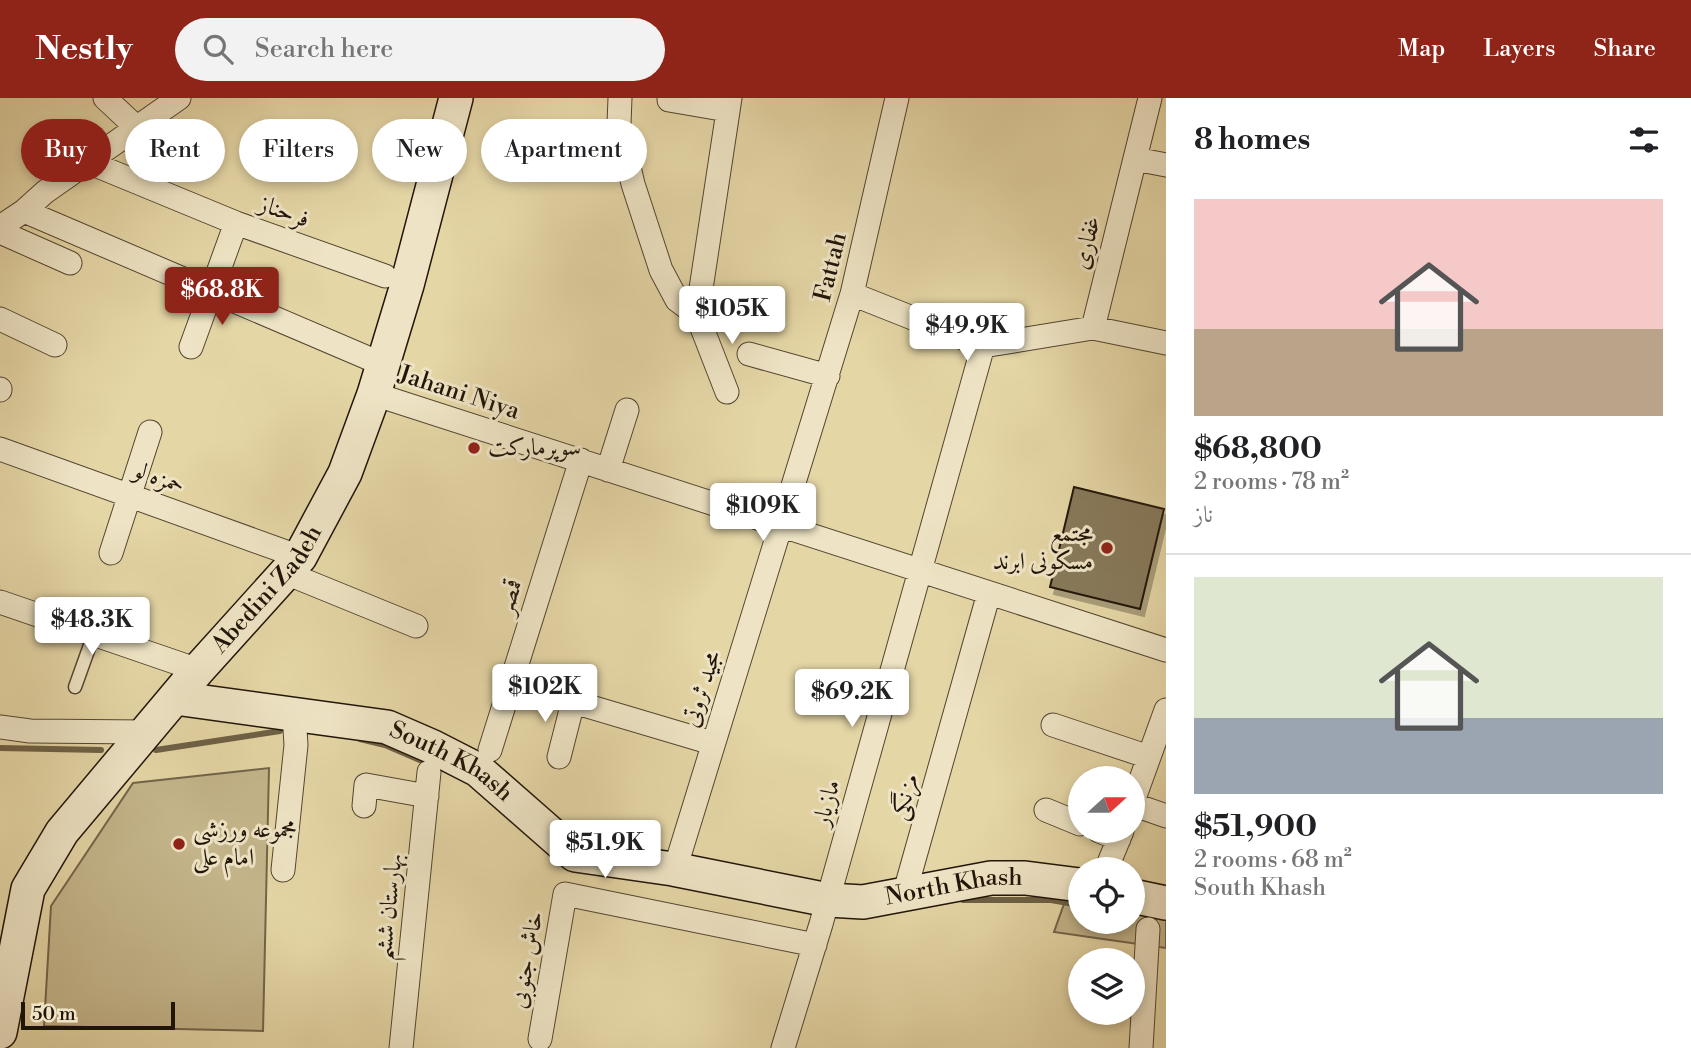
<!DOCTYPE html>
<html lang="en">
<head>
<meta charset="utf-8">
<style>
	body { margin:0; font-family:"Libre Bodoni",Amiri,serif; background:#f2f2f2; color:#202124; height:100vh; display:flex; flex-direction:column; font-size:26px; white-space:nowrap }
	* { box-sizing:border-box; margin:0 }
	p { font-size:23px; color:#757577 }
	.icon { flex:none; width:38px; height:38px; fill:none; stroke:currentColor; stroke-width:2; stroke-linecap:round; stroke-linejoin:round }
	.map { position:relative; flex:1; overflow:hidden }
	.drawer { display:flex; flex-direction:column; background:#fff; width:525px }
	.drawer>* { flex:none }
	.top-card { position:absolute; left:21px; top:21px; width:665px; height:63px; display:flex; gap:14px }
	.needle { width:46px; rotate:69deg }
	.buttons { position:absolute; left:1068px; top:668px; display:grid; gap:14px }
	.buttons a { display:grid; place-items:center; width:77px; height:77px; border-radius:50%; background:#fff; box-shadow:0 4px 10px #0003; font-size:35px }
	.scale { position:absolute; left:21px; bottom:18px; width:154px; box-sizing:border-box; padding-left:7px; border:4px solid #211508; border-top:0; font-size:19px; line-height:24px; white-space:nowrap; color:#211508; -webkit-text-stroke:5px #eee4c5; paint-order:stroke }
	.price { position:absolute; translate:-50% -60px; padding:0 16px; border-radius:7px; background:#fff; color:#222; font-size:23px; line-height:46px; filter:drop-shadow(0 2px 4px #0008) }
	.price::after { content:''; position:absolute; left:50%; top:42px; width:21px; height:16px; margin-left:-10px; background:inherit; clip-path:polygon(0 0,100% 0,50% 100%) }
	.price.active { background:#8f2418; color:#fff }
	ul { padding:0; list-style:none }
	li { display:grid; align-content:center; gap:14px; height:371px; padding:0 28px }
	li+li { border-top:2px solid #e0e0e0 }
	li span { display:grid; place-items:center; height:217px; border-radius:0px; color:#555 }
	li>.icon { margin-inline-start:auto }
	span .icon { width:126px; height:126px; fill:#fffc; stroke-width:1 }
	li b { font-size:30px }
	h2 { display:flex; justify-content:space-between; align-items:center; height:84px; padding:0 28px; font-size:30px }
	.tag { padding:0 24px; border-radius:32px; background:#fff; box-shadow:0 4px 10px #0003; font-size:24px; line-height:63px }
	.tag.active { background:#8f2418; color:#fff }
	header { display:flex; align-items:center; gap:42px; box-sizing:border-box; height:98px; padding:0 35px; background:#8f2418; color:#fff }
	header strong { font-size:33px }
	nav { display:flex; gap:38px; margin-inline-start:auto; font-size:24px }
	.search { width:490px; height:63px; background:#f2f2f2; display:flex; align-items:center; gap:18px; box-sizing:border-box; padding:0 24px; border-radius:38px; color:#757577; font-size:26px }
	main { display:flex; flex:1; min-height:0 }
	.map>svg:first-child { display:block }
</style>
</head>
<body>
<header>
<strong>Nestly</strong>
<div class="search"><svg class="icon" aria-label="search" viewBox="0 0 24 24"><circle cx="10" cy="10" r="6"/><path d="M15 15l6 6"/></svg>Search here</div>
<nav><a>Map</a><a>Layers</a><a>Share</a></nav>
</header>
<main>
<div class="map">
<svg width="1166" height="950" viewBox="0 0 1166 950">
	<defs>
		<filter id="shadow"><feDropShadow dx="4" dy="7" stdDeviation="0" flood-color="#0004"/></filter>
	</defs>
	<rect width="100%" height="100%" fill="#e5d6a6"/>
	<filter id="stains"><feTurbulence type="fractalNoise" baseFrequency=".00286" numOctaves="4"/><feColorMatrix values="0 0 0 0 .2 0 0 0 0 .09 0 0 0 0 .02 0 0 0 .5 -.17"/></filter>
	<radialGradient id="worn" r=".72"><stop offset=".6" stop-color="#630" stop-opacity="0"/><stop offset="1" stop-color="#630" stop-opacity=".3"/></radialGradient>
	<path fill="#c4b58b" stroke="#72654a" stroke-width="2" d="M269,670L263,933L44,928L51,808L133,685Z
		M1069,792L1080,795V824H1132V805L1166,813V850L1054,834Z"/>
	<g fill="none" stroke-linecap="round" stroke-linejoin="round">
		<path stroke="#6e6146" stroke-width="6" d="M360,641L385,647L429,666
			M0,650L101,652
			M156,652L280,633
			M963,802H1051L1080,807"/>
	</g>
	<path fill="#87795a" stroke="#211508" stroke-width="2" filter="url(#shadow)" d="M1074,389L1164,411L1140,511L1050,489Z"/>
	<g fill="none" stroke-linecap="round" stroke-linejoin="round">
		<g stroke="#524530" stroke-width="15">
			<path id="lane" d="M75,589L94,536"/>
		</g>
		<g stroke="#524530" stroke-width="25">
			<path id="street" d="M105,0L137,30
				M620,0L619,26L633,86L661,172L677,202L697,217L727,294
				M669,2L727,12
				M1135,61L1166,67
				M88,64L236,125L385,178
				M24,113L382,266
				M0,129L24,113L45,94L179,0
				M0,134L70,165
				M852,196L983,248L1093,230L1166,245
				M697,217L730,0
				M0,221L55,247
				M1093,230L1150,0
				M191,249L236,125
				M749,256L828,278
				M0,292V291
				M374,296L1166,552
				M0,351L300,459
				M608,372L627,312
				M111,455L150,334
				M286,475L416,528
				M0,504L198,572
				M510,585L712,645
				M1053,627L1149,659
				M0,629L30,633L146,634
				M490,652L581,362
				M559,659L573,604
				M1132,706L1166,612
				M1132,706L1166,718
				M364,708L366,687L427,698
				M1046,712L1080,726
				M1099,733L1119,741
				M675,771L852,196L897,0
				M283,772L296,647L294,616
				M1106,772L1122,733
				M904,797L989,495
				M540,941L565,796L815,847
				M401,950L429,674
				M783,950L821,826L983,248
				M1141,950L1148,831"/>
		</g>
		<g stroke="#211508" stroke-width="36">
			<g id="secondary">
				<path id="s1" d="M175,600L387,629L433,649L478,672L575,757L673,771L828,802L863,804L991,780H1025L1080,787"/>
				<path d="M1132,798L1166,805"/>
				<path id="s2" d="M0,934L28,791L62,734L198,572L300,459L345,375L374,296L407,187L456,0"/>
			</g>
		</g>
		<use href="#lane" stroke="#eee4c5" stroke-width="12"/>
		<use href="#street" stroke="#eee4c5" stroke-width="23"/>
		<use href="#secondary" stroke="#eee4c5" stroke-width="33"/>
	</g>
	<g fill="#8f2418" stroke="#eee4c5" stroke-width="2.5">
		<circle cx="474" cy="350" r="7"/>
		<circle cx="1107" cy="450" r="7"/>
		<circle cx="179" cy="746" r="7"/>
	</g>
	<g text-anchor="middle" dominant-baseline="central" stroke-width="6" stroke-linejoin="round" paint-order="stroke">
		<g font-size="24" fill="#211508" stroke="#eee4c5">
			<text transform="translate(284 114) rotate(20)">فرحناز</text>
			<text transform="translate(1087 145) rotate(-76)">غفاری</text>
			<text transform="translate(831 169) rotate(-76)">Fattah</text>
			<text transform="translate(459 295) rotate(18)">Jahani Niya</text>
			<text transform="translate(159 380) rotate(20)">حمزه لو</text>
			<text stroke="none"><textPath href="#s2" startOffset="530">Abedini Zadeh</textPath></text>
			<text transform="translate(510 499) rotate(-72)">قمصر</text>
			<text transform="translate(702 591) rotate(-72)">مجید ثروتی</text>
			<text stroke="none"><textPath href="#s1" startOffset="287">South Khash</textPath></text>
			<text transform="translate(905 699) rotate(-74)">مزنگی</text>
			<text transform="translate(827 705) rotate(-75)">مازیار</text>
			<text stroke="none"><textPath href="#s1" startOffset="828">North Khash</textPath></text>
			<text transform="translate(389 809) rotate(-84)">بهارستان ششم</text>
			<text transform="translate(527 862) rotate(-80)">خاش جنوبی</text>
		</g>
		<g font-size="24" fill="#211508" stroke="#eee4c5" text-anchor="start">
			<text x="488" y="350">سوپرمارکت</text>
			<text x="1093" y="436" text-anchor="end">مجتمع<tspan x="1093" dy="28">مسکونی ابرند</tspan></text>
			<text x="193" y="732">مجموعه ورزشی<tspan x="193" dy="28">امام علی</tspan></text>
		</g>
	</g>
	<rect width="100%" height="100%" filter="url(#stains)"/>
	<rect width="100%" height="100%" fill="url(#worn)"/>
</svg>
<div class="buttons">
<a><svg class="needle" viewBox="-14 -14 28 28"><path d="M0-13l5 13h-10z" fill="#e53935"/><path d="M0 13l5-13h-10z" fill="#757577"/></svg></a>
<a><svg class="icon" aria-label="locate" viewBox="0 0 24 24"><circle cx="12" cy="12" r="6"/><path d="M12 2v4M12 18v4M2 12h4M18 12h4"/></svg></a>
<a><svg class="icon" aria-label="layers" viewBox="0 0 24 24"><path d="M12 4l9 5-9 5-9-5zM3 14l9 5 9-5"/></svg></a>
</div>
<div class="scale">50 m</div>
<b class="price active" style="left:222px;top:229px">$68.8K</b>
<b class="price" style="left:732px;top:248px">$105K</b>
<b class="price" style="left:967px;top:265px">$49.9K</b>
<b class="price" style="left:763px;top:445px">$109K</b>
<b class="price" style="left:92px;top:559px">$48.3K</b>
<b class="price" style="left:545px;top:626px">$102K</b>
<b class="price" style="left:852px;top:631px">$69.2K</b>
<b class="price" style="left:605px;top:782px">$51.9K</b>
<div class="top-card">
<a class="tag active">Buy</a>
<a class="tag">Rent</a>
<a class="tag">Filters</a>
<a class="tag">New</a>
<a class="tag">Apartment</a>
</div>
</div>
<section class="drawer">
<h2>8 homes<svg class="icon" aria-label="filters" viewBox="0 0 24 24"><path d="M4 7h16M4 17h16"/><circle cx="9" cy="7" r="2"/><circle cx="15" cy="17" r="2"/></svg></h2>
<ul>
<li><span style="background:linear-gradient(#f6c9c9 60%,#b9a48a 0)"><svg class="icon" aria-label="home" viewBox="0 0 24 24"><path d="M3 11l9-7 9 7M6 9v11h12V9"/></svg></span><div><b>$68,800</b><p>2 rooms · 78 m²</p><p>ناز</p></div></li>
<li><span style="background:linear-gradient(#dfe7d0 65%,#9aa5b1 0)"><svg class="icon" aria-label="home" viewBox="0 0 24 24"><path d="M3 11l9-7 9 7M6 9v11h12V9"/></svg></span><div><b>$51,900</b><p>2 rooms · 68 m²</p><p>South Khash</p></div></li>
</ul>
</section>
</main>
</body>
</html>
